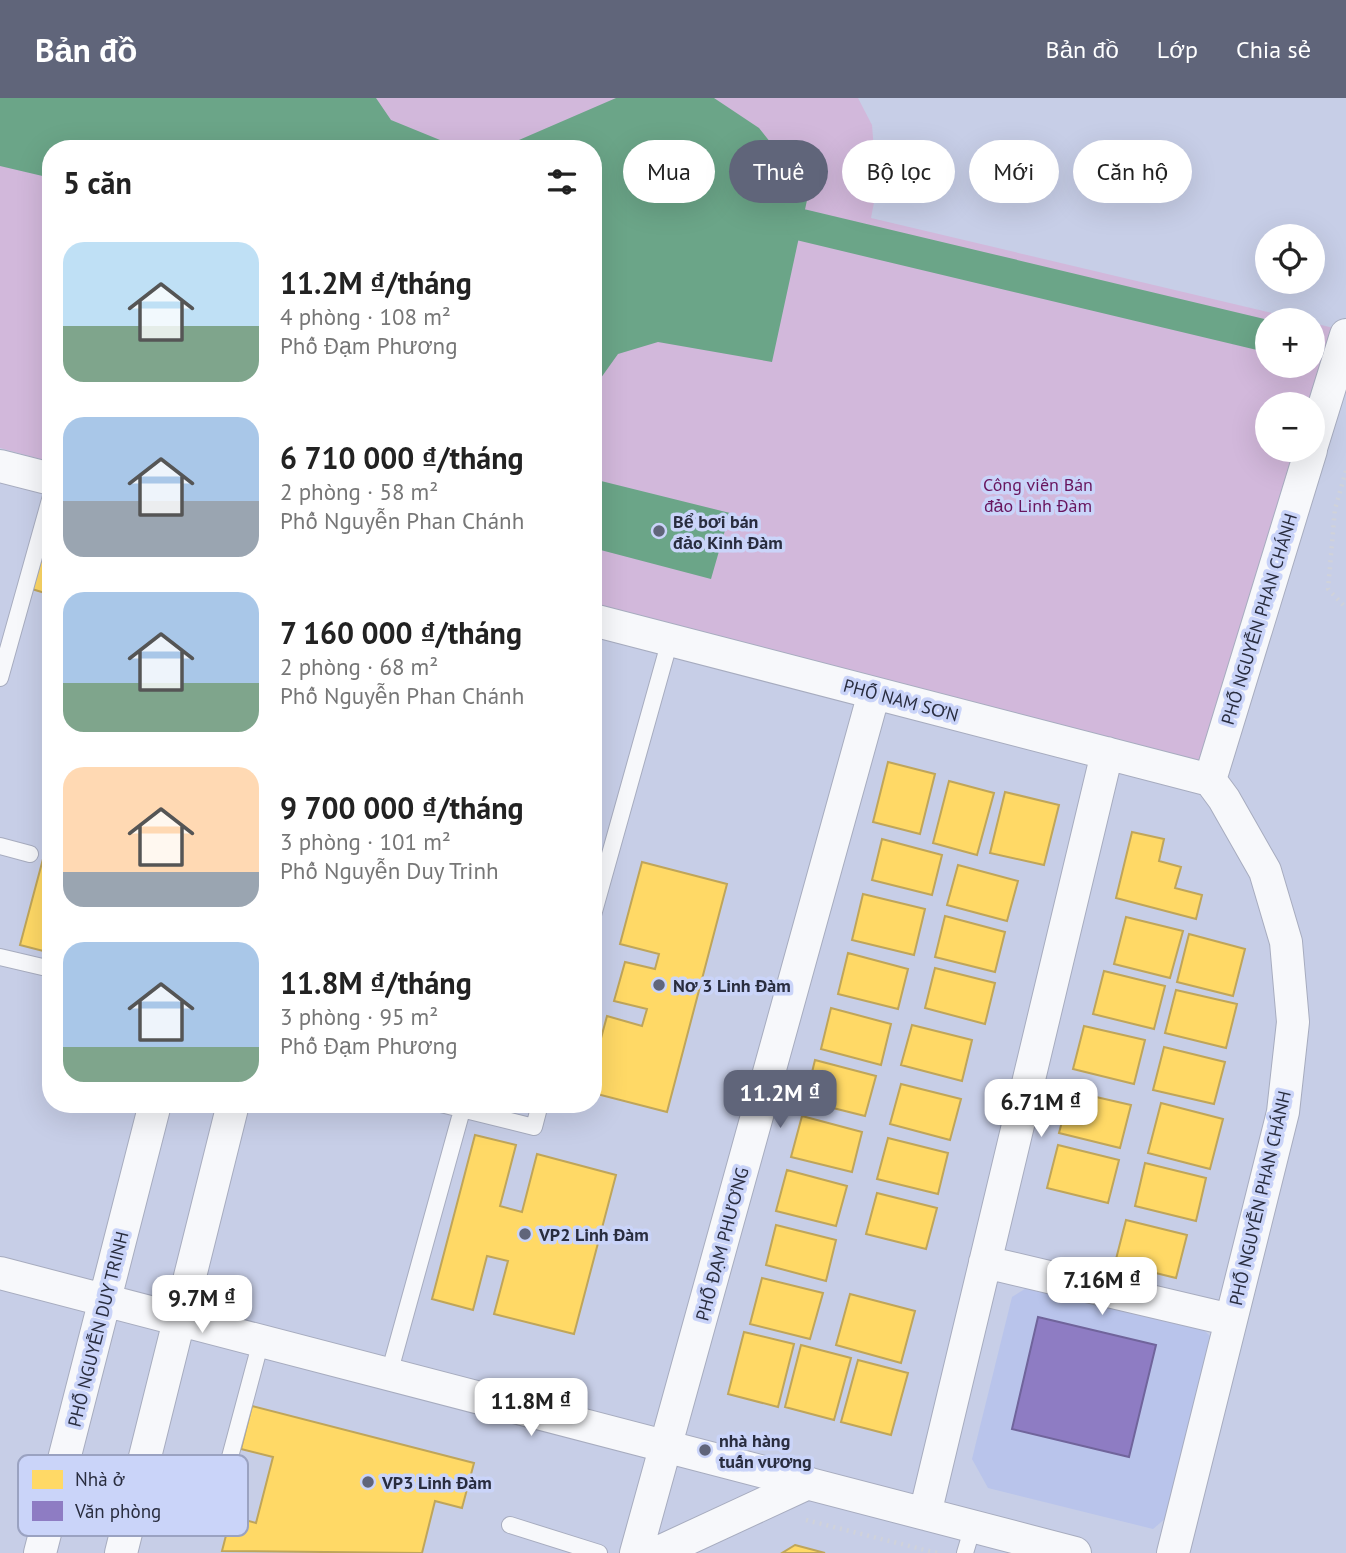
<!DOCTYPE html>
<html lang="vi">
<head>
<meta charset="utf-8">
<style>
	body { margin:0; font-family:"PT Sans",sans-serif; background:#f2f2f2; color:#222; height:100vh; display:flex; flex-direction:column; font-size:26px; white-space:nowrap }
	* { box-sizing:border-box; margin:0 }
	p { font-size:23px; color:#767676 }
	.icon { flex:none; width:38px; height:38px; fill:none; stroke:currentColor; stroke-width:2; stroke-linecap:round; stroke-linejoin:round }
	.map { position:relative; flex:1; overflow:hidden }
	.panel { position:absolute; left:42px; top:42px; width:560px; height:973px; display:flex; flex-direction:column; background:#fff; border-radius:28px; box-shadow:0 7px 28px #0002 }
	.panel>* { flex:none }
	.hud { position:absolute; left:623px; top:42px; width:618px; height:63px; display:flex; gap:14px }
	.tools { position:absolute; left:1255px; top:126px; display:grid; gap:14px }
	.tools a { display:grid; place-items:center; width:70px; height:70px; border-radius:50%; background:#fff; box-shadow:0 7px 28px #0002; font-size:35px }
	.price { position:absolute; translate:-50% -60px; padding:0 16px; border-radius:14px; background:#fff; color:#222; font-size:23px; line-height:46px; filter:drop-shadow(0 2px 4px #0008) }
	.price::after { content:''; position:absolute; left:50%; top:42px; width:21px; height:16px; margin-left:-10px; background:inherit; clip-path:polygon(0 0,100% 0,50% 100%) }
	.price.current { background:#60657a; color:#fff }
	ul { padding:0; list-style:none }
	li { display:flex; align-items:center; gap:21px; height:175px; padding:0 21px }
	li span { display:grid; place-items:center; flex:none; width:196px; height:140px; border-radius:21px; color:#555 }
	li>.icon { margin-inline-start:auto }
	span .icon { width:84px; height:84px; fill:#fffc; stroke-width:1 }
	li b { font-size:30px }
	h2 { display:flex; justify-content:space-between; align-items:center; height:84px; padding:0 21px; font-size:30px }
	.pill { padding:0 24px; border-radius:32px; background:#fff; box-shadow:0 7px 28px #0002; font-size:24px; line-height:63px }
	.pill.current { background:#60657a; color:#fff }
	header { display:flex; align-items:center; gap:42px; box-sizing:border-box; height:98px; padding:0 35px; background:#60657a; color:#fff }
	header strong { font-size:33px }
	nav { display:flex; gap:38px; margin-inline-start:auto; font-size:24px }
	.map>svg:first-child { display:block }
</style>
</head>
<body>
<header>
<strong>Bản đồ</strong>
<nav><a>Bản đồ</a><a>Lớp</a><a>Chia sẻ</a></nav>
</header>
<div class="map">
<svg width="1346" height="1455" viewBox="0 0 1346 1455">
	<rect width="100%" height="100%" fill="#c7cee7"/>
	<path fill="#b9c4eb" d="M1028,1189L1203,1231L1215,1243L1173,1414L1153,1431L988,1390L972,1361L1012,1199Z"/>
	<path fill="#d2b8db" d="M0,0H858L872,27L877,89L871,120L1301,222H1267V268H1312L1313,225L1346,233L1312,306H1267V352H1311L1210,682L593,513V51H51V364L0,350Z"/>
	<path fill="#6ba588" d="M0,0H376L391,22L440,42L481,51H51V80L0,68Z
		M616,0H714L759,30L809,93L772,264L658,244L618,256L593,291V51H498Z
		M593,381L730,415L711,481L593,450Z"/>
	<path fill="#ffd966" stroke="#bfa55a" stroke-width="2" d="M51,431V497L32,491Z
		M888,664L935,676L920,736L873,724Z
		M949,683L994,695L977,757L933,745Z
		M1005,694L1059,707L1044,767L990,755Z
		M51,731V855L20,847Z
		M1132,734L1164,741L1159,763L1181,769L1175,790L1202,797L1196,821L1116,800Z
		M882,741L942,757L932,797L872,782Z
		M642,764L727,786L667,1014L593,995V970L607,918L642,928L647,911L614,903L625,864L655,871L659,856L620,846Z
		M958,767L1018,783L1007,823L947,807Z
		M863,796L925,811L914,857L852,842Z
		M945,818L1005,834L995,874L935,859Z
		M1126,819L1183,833L1170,880L1114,866Z
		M1189,836L1245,851L1233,898L1177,884Z
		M848,855L908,871L898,911L838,896Z
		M935,870L995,885L985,926L925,910Z
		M1104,873L1165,888L1154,931L1093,916Z
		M1176,892L1237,906L1226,950L1165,935Z
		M831,910L891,926L881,967L821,951Z
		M912,927L972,942L962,983L901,967Z
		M1084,928L1145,942L1134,986L1073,971Z
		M1164,949L1225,964L1214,1006L1153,992Z
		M815,962L876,978L865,1018L805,1003Z
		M901,986L961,1001L950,1042L890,1026Z
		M1070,993L1131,1007L1120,1050L1059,1035Z
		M1161,1005L1223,1021L1210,1071L1148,1055Z
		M802,1018L862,1034L852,1074L791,1059Z
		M475,1037L516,1047L500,1108L522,1114L537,1056L616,1077L574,1236L494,1216L508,1163L487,1158L473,1212L432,1201Z
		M888,1040L948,1055L938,1096L877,1081Z
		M1058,1047L1119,1062L1108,1105L1047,1090Z
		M1145,1065L1206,1080L1196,1123L1135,1108Z
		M787,1072L847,1088L836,1128L776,1113Z
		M877,1095L937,1110L926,1151L866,1136Z
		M1126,1122L1187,1137L1176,1180L1115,1165Z
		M776,1127L836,1142L826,1183L766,1167Z
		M762,1180L823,1195L810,1241L750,1226Z
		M850,1196L915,1213L901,1265L836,1247Z
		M744,1234L794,1246L778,1309L728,1296Z
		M801,1247L851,1260L834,1322L785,1309Z
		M858,1262L908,1275L891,1337L841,1324Z
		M252,1308L474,1365L462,1410L435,1403L422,1455L222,1453L231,1418L256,1425L273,1359L241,1351Z
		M795,1447L825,1455H782Z"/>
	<path fill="#8e7cc3" stroke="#70649b" stroke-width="2" d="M1038,1219L1156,1247L1129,1359L1012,1331Z"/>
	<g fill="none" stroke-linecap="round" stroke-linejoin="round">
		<path stroke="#6ba588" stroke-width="32" d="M802,127L1267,238"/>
		<g stroke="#a7acbf" stroke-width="18">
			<path id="lane" d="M0,580L51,398
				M0,748L30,756
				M593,817L670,542
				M0,859L51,871
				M441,1006L534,1029L540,1006
				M389,1276L462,1012
				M215,1415L261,1243
				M510,1427L599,1455
				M965,1455L973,1428"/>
		</g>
		<g stroke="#a7acbf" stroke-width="34">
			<path id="street" d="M1312,347L1346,237
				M0,368L51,381
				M593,522L1210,682
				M1210,682L1311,352
				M985,1164L1231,1222
				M0,1175L1075,1455
				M925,1416L1107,655
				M40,1455L155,1006
				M121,1455L233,1006
				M636,1455L874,595
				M657,1455L808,1385
				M1173,1455L1283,1014L1293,924L1286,844L1265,773L1224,701L1210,682"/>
		</g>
		<path stroke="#d0d2da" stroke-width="4.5" stroke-dasharray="2 5" stroke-linecap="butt" d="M1346,373L1335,411L1328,491L1346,510
			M806,1422L937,1455"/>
		<use href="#lane" stroke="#f7f8fb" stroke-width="16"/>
		<use href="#street" stroke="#f7f8fb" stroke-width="32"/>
	</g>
	<g fill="#60657a" stroke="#cad4f9" stroke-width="2.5">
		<circle cx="659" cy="433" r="7"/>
		<circle cx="659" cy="887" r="7"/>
		<circle cx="525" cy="1136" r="7"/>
		<circle cx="705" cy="1352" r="7"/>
		<circle cx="368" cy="1384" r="7"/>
	</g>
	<g text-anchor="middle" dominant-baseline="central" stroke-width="7" stroke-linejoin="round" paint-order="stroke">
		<g font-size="18" fill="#68155e" stroke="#cad4f9">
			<text x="1038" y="386">Công viên Bán<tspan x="1038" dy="21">đảo Linh Đàm</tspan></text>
		</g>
		<g font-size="18" font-weight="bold" fill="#292d3f" stroke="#cad4f9" text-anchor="start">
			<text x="673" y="423">Bể bơi bán<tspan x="673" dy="21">đảo Kinh Đàm</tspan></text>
			<text x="673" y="887">Nơ 3 Linh Đàm</text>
			<text x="539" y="1136">VP2 Linh Đàm</text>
			<text x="719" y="1342">nhà hàng<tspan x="719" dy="21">tuấn vương</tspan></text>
			<text x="382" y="1384">VP3 Linh Đàm</text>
		</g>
		<g font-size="18" fill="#292d3f" stroke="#cad4f9">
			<text transform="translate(1259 521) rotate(-73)">PHỐ NGUYỄN PHAN CHÁNH</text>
			<text transform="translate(901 602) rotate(15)">PHỐ NAM SƠN</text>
			<text transform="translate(1260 1100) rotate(-77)">PHỐ NGUYỄN PHAN CHÁNH</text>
			<text transform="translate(722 1146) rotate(-75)">PHỐ ĐẠM PHƯƠNG</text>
			<text transform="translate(98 1231) rotate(-76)">PHỐ NGUYỄN DUY TRINH</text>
		</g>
	</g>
	<rect x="18" y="1357" width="230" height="81" rx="10" fill="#cad4f9" stroke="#9aa2c1" stroke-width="2"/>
	<rect x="32" y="1372" width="31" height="19" fill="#ffd966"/>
	<rect x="32" y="1403" width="31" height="20" fill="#8e7cc3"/>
	<g font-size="19" fill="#292d3f">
		<text x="75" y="1388">Nhà ở</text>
		<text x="75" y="1420">Văn phòng</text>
	</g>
</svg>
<div class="tools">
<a><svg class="icon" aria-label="locate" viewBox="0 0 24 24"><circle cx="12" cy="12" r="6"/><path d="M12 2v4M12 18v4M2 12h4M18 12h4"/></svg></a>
<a>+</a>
<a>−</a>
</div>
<b class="price current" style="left:780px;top:1032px">11.2M ₫</b>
<b class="price" style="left:1041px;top:1041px">6.71M ₫</b>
<b class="price" style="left:1102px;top:1219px">7.16M ₫</b>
<b class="price" style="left:202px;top:1237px">9.7M ₫</b>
<b class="price" style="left:531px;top:1340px">11.8M ₫</b>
<div class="hud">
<a class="pill">Mua</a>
<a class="pill current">Thuê</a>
<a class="pill">Bộ lọc</a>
<a class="pill">Mới</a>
<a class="pill">Căn hộ</a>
</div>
<section class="panel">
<h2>5 căn<svg class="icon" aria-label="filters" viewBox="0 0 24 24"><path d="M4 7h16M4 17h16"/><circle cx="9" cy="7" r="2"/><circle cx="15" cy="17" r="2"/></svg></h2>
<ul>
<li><span style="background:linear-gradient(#bfe0f5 60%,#7fa58c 0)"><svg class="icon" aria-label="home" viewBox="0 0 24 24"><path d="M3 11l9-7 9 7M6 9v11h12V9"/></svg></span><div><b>11.2M ₫/tháng</b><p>4 phòng · 108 m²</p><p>Phố Đạm Phương</p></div></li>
<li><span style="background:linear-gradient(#a9c7e8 60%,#9aa5b1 0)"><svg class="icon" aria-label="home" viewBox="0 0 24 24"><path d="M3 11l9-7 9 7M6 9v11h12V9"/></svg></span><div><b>6 710 000 ₫/tháng</b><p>2 phòng · 58 m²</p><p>Phố Nguyễn Phan Chánh</p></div></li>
<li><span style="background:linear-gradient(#a9c7e8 65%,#7fa58c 0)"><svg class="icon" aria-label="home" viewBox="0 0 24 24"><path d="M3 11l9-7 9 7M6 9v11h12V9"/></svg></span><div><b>7 160 000 ₫/tháng</b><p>2 phòng · 68 m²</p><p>Phố Nguyễn Phan Chánh</p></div></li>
<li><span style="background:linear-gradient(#ffd9b3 75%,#9aa5b1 0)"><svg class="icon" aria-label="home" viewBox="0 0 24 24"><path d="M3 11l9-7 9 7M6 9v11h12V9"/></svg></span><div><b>9 700 000 ₫/tháng</b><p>3 phòng · 101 m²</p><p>Phố Nguyễn Duy Trinh</p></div></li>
<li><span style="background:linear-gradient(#a9c7e8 75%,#7fa58c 0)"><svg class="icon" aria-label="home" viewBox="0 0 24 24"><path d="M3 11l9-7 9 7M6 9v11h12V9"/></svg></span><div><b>11.8M ₫/tháng</b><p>3 phòng · 95 m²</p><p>Phố Đạm Phương</p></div></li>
</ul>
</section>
</div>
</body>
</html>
